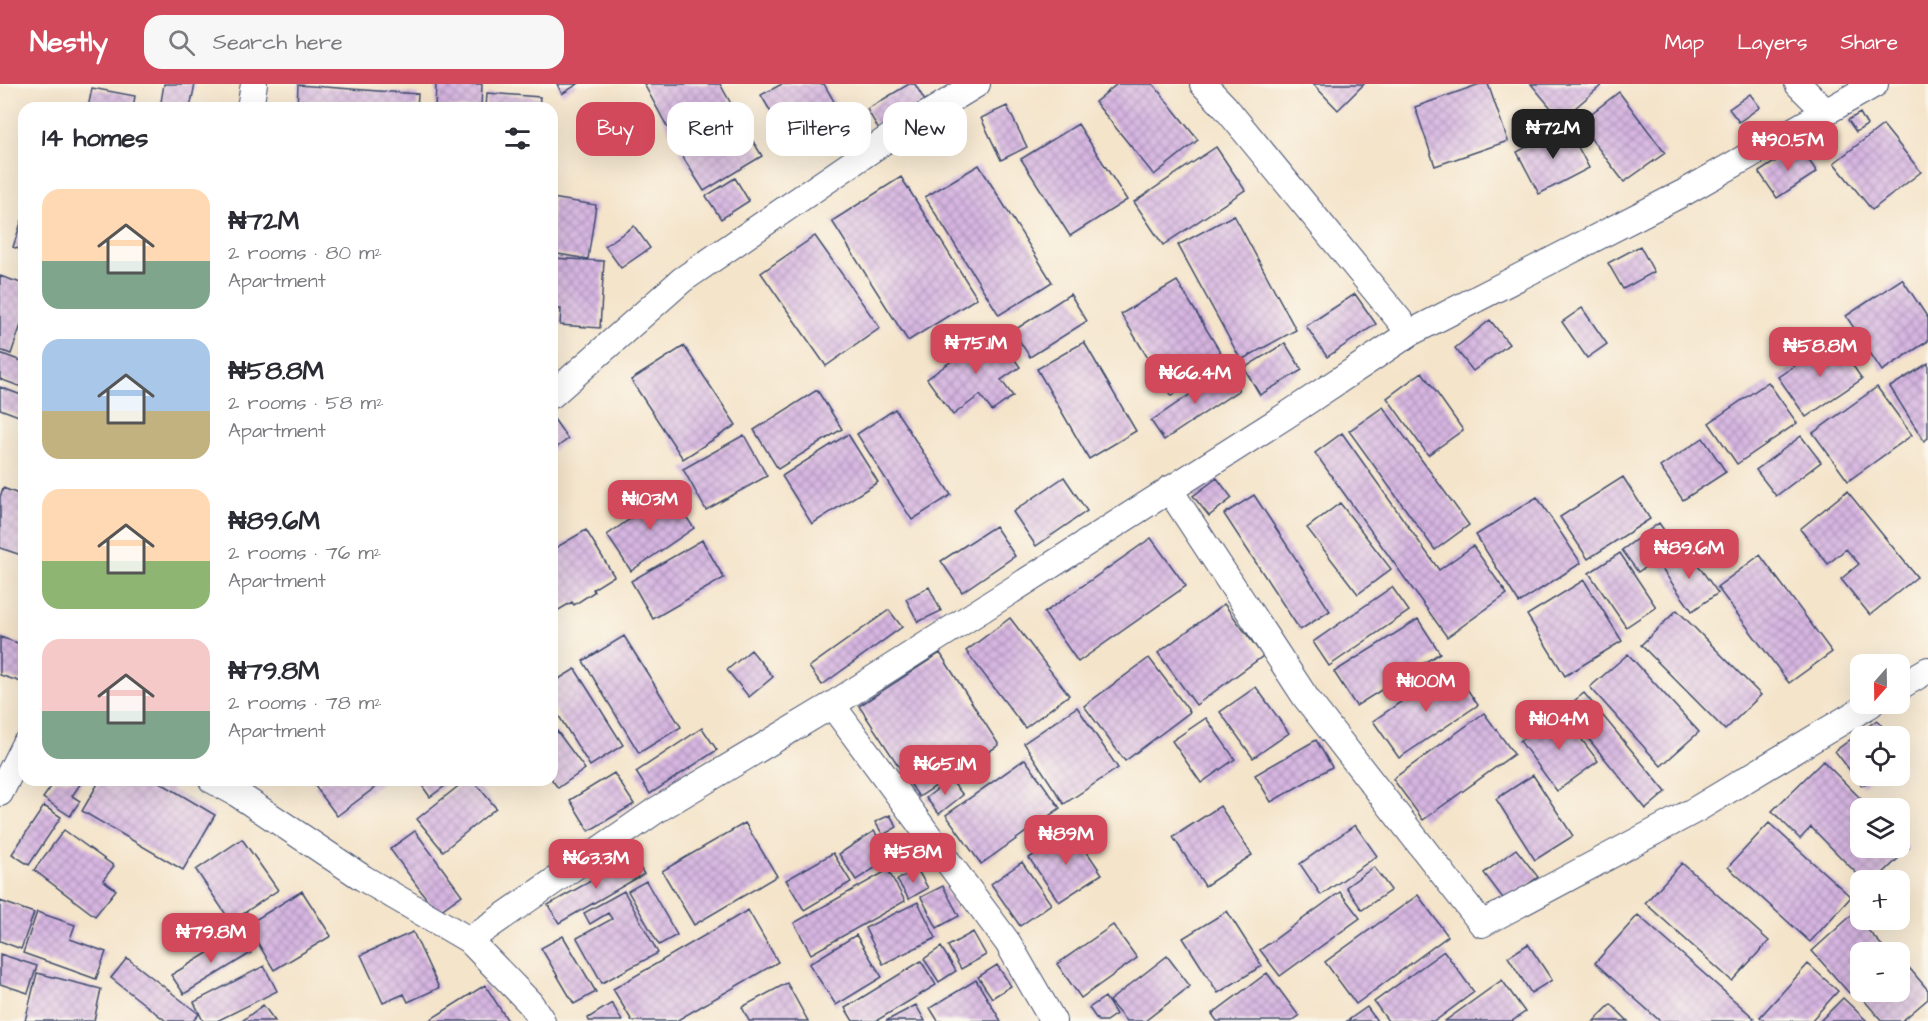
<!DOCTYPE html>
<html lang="en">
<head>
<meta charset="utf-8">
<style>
	body { margin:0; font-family:"Architects Daughter",sans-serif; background:#f7f7f7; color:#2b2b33; height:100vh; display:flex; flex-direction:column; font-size:22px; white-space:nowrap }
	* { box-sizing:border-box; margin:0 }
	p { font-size:20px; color:#7c7c81 }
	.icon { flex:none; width:33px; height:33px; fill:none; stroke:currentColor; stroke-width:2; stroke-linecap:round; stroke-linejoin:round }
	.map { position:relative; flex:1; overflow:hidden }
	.drawer { position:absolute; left:18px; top:18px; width:540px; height:684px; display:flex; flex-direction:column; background:#fff; border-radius:18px; box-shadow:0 6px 24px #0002 }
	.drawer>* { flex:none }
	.top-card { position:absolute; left:576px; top:18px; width:570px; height:54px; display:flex; gap:12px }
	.needle { width:39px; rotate:200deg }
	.buttons { position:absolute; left:1850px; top:570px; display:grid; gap:12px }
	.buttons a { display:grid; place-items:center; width:60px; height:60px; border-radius:12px; background:#fff; box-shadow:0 6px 24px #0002; font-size:30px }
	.price { position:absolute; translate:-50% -51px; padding:0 14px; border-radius:12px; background:#d1495b; color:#fff; font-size:20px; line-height:39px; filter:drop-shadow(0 2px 3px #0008) }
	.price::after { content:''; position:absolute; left:50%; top:36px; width:18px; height:14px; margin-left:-9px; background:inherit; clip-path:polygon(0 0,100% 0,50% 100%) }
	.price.active { background:#222; color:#fff }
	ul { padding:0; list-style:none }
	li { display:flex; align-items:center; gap:18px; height:150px; padding:0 24px }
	li span { display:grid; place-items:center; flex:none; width:168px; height:120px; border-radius:18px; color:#555 }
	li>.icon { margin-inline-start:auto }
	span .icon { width:72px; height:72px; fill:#fffc; stroke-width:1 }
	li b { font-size:26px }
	h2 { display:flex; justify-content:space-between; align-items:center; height:72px; padding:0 24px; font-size:26px }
	.chip { padding:0 21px; border-radius:18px; background:#fff; box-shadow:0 6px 24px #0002; font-size:21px; line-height:54px }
	.chip.active { background:#d1495b; color:#fff }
	header { display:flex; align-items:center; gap:36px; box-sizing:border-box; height:84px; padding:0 30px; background:#d1495b; color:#fff }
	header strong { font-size:28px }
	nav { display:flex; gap:33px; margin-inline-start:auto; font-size:21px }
	.search { width:420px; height:54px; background:#f7f7f7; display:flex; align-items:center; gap:15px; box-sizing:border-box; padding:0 21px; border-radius:18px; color:#7c7c81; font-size:22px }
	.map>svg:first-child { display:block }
</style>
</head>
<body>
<header>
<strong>Nestly</strong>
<div class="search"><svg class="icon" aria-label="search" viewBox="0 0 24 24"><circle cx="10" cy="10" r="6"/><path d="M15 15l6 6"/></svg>Search here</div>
<nav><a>Map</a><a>Layers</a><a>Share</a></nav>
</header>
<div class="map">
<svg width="1928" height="937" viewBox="0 0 1928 937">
	<defs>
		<pattern id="building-cross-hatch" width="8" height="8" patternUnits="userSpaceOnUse" patternTransform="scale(1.5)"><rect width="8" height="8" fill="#d7b6e1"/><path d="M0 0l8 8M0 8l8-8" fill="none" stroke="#ae94ba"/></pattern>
	</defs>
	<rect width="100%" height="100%" fill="#fbf7ec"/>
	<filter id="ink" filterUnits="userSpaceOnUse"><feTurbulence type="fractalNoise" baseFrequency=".0167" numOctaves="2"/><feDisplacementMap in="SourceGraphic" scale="12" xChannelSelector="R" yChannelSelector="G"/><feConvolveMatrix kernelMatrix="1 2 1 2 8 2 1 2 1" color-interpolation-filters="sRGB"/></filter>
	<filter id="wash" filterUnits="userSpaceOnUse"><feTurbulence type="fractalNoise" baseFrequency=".008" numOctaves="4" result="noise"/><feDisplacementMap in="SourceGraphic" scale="24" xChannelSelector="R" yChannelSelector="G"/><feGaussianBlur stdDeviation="1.35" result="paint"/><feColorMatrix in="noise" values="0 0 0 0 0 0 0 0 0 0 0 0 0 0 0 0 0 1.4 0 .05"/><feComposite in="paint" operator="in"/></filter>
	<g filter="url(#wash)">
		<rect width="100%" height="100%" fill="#f4e4ca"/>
		<g id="blocks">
			<path fill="url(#building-cross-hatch)" d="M164,0H195L190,24H160Z
				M436,0H482L481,24H435Z
				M557,0H578L562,10Z
				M644,0H720L735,27L676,59Z
				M782,0H824L836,21L783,49L761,11Z
				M909,0H915L925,17L879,46L867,25Z
				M1117,0H1153L1198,56L1154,91L1095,18Z
				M1313,0H1364L1338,26Z
				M1480,0H1488L1508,57L1435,82L1415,23Z
				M1531,0H1603L1561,36Z
				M298,1L418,10L417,24H297Z
				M92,4L135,12L133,24H88Z
				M1619,8L1665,69L1624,98L1579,39Z
				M487,9L540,13L539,24H486Z
				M1750,10L1760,23L1739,38L1729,25Z
				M1007,22L1027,63L1001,76L981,34Z
				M1860,29L1867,41L1856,48L1848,36Z
				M738,32L762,72L704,107L679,67Z
				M1078,40L1127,116L1070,152L1021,75Z
				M1883,41L1921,88L1872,126L1834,79Z
				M1567,42L1589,84L1539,110L1517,68Z
				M1799,62L1817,88L1777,114L1759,88Z
				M1216,63L1245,106L1163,161L1134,118Z
				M979,81L1052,198L999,231L925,113Z
				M901,93L977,214L908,257L832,137Z
				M735,94L749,117L721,135L706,112Z
				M552,114L596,121L588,175L552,169Z
				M1234,131L1296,246L1241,276L1178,161Z
				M22,136L24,137V167L13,163Z
				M634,142L650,164L621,184L605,162Z
				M815,152L880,244L826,282L761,189Z
				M1640,162L1654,188L1623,205L1608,179Z
				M552,174L604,177L600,244L560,241L561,225H555L554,237H552Z
				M0,192L24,200V232L11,270L0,266Z
				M1902,195L1928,234V257L1882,287L1846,232Z
				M1177,197L1227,279L1171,312L1121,230Z
				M1070,210L1087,237L1030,273L1013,247Z
				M1355,210L1376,240L1327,273L1306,242Z
				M1582,224L1607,260L1587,274L1562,238Z
				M1490,236L1509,260L1473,287L1455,264Z
				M994,246L1020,283L1001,296L1013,312L992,327L980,311L953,331L927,295Z
				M1835,255L1862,295L1806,333L1778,293Z
				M1084,258L1136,347L1089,375L1037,285Z
				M1285,259L1302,286L1260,311L1244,284Z
				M684,262L736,341L683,375L631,296Z
				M0,269L24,278V304L0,295Z
				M1928,279V354L1924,357L1890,303Z
				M1226,286L1239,306L1164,356L1151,337Z
				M1422,288L1463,346L1428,371L1387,314Z
				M1768,298L1797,339L1737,380L1709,339Z
				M0,303L24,312V334L0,325Z
				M1877,303L1912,351L1848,397L1813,349Z
				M817,306L842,345L778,385L754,346Z
				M1383,323L1469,441L1435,466L1349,347Z
				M895,325L951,411L912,436L857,350Z
				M554,335L568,355L552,367V336Z
				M1342,349L1439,486L1473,462L1507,510L1447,553L1315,369Z
				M848,350L878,398L812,440L782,392Z
				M744,351L767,392L706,426L683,385Z
				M1801,352L1821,378L1776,412L1756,386Z
				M1703,354L1726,388L1683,416L1660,383Z
				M1064,393L1087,427L1036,462L1013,428Z
				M1623,393L1650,435L1588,475L1560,433Z
				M1217,394L1232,414L1209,432L1193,412Z
				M3,404L24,412V472L0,464V413Z
				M1847,407L1917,493L1870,531L1841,495L1859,480L1846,465L1828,480L1800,445Z
				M669,408L694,444L631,487L607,451Z
				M1254,411L1330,527L1300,546L1224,430Z
				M1537,413L1581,479L1519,519L1476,451Z
				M1340,419L1391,485L1358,510L1307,444Z
				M1659,439L1675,462L1638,488L1622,466Z
				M995,442L1015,472L962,508L941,477Z
				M586,446L614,492L593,505L594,508L574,521L572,518L552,530V466Z
				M1151,454L1186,502L1078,578L1044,529Z
				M702,456L724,494L653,535L631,497Z
				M1687,466L1718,509L1692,527L1661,484Z
				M1620,469L1656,523L1626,543L1589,489Z
				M1760,471L1832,568L1789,599L1717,503Z
				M1584,496L1622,557L1565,592L1527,531Z
				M929,503L941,527L918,538L906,515Z
				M1392,503L1409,527L1329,582L1313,558Z
				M1224,520L1263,572L1196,621L1158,569Z
				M889,526L902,543L822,601L809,583Z
				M1677,526L1761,611L1725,646L1641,561Z
				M1010,534L1069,611L1025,644L966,567Z
				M1418,535L1440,569L1356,622L1334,588Z
				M624,552L681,643L639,669L583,577Z
				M0,553L24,561V599L0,591Z
				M751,566L773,593L749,613L727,586Z
				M940,569L999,661L919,713L859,622Z
				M1628,570L1699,648L1661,682L1590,603Z
				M1149,574L1190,628L1125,677L1084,622Z
				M1452,583L1478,621L1399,674L1373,637Z
				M575,585L623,661L590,682L552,621V599Z
				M1256,603L1289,649L1253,674L1220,628Z
				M1584,609L1666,708L1646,725L1564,625Z
				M1077,623L1118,684L1064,720L1024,659Z
				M1560,627L1598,677L1557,707L1520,657Z
				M1484,629L1514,670L1423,736L1393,695Z
				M1206,634L1235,675L1201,699L1172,657Z
				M1877,636L1890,652H1860V692H1875L1862,702L1835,667Z
				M702,644L717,666L650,710L636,688Z
				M557,647L585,685L558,704L552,696V650Z
				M1316,656L1332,683L1271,718L1255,691Z
				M1025,675L1060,724L981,780L946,731Z
				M1823,677L1870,724H1860V764H1899V754L1909,764L1876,796H1863L1811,743L1800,755L1772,727Z
				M614,689L634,720L589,747L570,716Z
				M1533,691L1573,752L1535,776L1496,715Z
				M950,695L963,711L939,730L926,714Z
				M56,696H83L72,712L80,717L70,732L43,714Z
				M100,696H156L215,731L183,786L82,727Z
				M323,696H385L337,732L315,702Z
				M418,696H453L430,713Z
				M466,696H473L496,724L443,767L417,735Z
				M44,722L61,733L29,781L12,770Z
				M1220,722L1252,771L1205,802L1173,753Z
				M890,731L897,743L883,751L875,738Z
				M745,739L777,792L694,841L662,787Z
				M1769,739L1851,813L1810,858L1728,783Z
				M1355,741L1377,772L1321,811L1300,780Z
				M64,746L114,782L103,796L116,806L95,832L34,786Z
				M1072,746L1102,790L1059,818L1029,774Z
				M415,747L462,811L437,829L390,765Z
				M874,747L892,773L856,796L839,770Z
				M242,755L278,806L231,838L196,786Z
				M1516,765L1538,793L1505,817L1484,789Z
				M833,769L851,798L804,826L786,796Z
				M633,773L644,790L559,839L548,821Z
				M1022,778L1051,820L1020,842L991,800Z
				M1682,779L1769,857L1732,897L1645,819Z
				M1374,783L1391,806L1362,826L1346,803Z
				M917,785L928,804L909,815L897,796Z
				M888,786L905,817L811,870L794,839Z
				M646,797L677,851L659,861L628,807Z
				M943,802L959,832L937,844L921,813Z
				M302,807L331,852L274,886L247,841Z
				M624,807L658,869L602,899L577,854L612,835L608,829L590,840L584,829Z
				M1340,808L1360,834L1280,892L1260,866Z
				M1418,811L1448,852L1356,920L1325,878Z
				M0,817L34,829L21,865L0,857Z
				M918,818L936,854L883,880L865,844Z
				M748,826L778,878L676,937H632L613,905Z
				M1227,827L1262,882L1218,909L1183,854Z
				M37,828L75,841L70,855L106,868L96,895L23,869Z
				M1853,830L1888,868H1860V899L1849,909L1812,867Z
				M1638,831L1754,934L1751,937H1660L1595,879Z
				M1113,841L1137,874L1081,914L1057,880Z
				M413,848L439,904L408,918L404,910L383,919L361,871Z
				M973,848L986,871L961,885L948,862Z
				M239,850L251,869L184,910L171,891Z
				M856,851L882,893L836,921L809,880Z
				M563,852L596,908L574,920L541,864Z
				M1528,860L1552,896L1531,909L1508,873Z
				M941,863L956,887L939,898L924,875Z
				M1444,867L1474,908L1435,937H1388L1374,918Z
				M0,870L37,882L28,909L0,900Z
				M1167,872L1190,902L1145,937H1126L1109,917Z
				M127,874L199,930L193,937H166L111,894Z
				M921,877L936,901L876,937H853L845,924Z
				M1905,879L1928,906V915L1902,937H1882L1862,914L1871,908H1899V884Z
				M1808,880L1838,907L1811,937H1765L1760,933Z
				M997,881L1011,902L992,914L978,893Z
				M264,882L277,907L217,937H203L194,918Z
				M37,889L101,905L94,937H25Z
				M1267,889L1299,932L1292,937H1217L1212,930Z
				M976,896L1001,937H938L930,924Z
				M1502,896L1525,928L1512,937H1445Z
				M787,899L808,937H749L742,923Z
				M485,901L508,937H428Z
				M1105,913L1116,930L1106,937H1098L1089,924Z
				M1843,914L1867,937H1820Z
				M612,919L622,937H589L588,934Z
				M1611,920L1628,937H1594Z
				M263,921L275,937H242Z
				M916,921L925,937H886Z
				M1367,923L1377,937H1347Z"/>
		</g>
	</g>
	<g filter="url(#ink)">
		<use href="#blocks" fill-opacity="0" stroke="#3c4a6e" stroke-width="1.5"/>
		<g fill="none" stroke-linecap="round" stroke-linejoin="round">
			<g stroke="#3c4a6e" stroke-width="28">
				<path id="street" d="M1203,0L1225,23L1410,249
					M1798,0L1826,28
					M250,24L254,0
					M552,311L682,196L893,51L977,0
					M1169,405L1306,614L1482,840L1697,725L1871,620
					M1899,603L1928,586
					M832,621L1008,859L1053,937
					M212,696L236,709L363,794L469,856L530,919L542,937
					M0,709L24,661
					M469,856L655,727L832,621L1287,331L1410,249L1685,108L1875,0"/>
			</g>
			<use href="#street" stroke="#fff" stroke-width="26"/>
		</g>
	</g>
</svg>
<div class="buttons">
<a><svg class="needle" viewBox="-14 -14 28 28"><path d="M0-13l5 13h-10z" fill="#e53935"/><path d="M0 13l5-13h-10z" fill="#7c7c81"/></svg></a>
<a><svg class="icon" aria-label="locate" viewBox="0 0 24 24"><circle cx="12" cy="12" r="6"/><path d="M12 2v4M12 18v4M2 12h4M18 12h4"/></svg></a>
<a><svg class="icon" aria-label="layers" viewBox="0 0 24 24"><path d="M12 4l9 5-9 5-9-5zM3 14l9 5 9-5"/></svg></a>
<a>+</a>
<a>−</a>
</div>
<b class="price active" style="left:1553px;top:76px">₦72M</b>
<b class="price" style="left:1788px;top:88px">₦90.5M</b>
<b class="price" style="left:976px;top:291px">₦75.1M</b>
<b class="price" style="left:1820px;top:294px">₦58.8M</b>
<b class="price" style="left:1195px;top:321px">₦66.4M</b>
<b class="price" style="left:650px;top:447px">₦103M</b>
<b class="price" style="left:1689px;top:496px">₦89.6M</b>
<b class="price" style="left:1426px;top:629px">₦100M</b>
<b class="price" style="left:1559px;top:667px">₦104M</b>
<b class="price" style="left:945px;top:712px">₦65.1M</b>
<b class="price" style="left:1066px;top:782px">₦89M</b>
<b class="price" style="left:913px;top:800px">₦58M</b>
<b class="price" style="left:596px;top:806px">₦63.3M</b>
<b class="price" style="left:211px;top:880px">₦79.8M</b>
<div class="top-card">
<a class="chip active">Buy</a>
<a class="chip">Rent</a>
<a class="chip">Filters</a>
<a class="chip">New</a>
</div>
<section class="drawer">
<h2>14 homes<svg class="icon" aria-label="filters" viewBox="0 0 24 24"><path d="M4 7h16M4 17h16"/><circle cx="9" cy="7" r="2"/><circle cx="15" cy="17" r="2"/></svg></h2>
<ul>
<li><span style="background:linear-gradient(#ffd9b3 60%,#7fa58c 0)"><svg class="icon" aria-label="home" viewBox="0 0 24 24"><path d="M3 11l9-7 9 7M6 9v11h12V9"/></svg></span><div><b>₦72M</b><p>2 rooms · 80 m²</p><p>Apartment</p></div></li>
<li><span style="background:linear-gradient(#a9c7e8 60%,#c2b280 0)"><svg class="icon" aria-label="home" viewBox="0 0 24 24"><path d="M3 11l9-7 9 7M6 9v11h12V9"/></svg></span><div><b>₦58.8M</b><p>2 rooms · 58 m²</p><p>Apartment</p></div></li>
<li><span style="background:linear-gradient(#ffd9b3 60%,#8fb573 0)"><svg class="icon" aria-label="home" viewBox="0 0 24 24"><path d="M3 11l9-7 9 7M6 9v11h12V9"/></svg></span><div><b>₦89.6M</b><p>2 rooms · 76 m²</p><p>Apartment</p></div></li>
<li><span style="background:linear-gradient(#f6c9c9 60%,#7fa58c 0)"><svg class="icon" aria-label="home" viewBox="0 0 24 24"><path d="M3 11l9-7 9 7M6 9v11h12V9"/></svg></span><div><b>₦79.8M</b><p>2 rooms · 78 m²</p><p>Apartment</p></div></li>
</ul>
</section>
</div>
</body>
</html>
